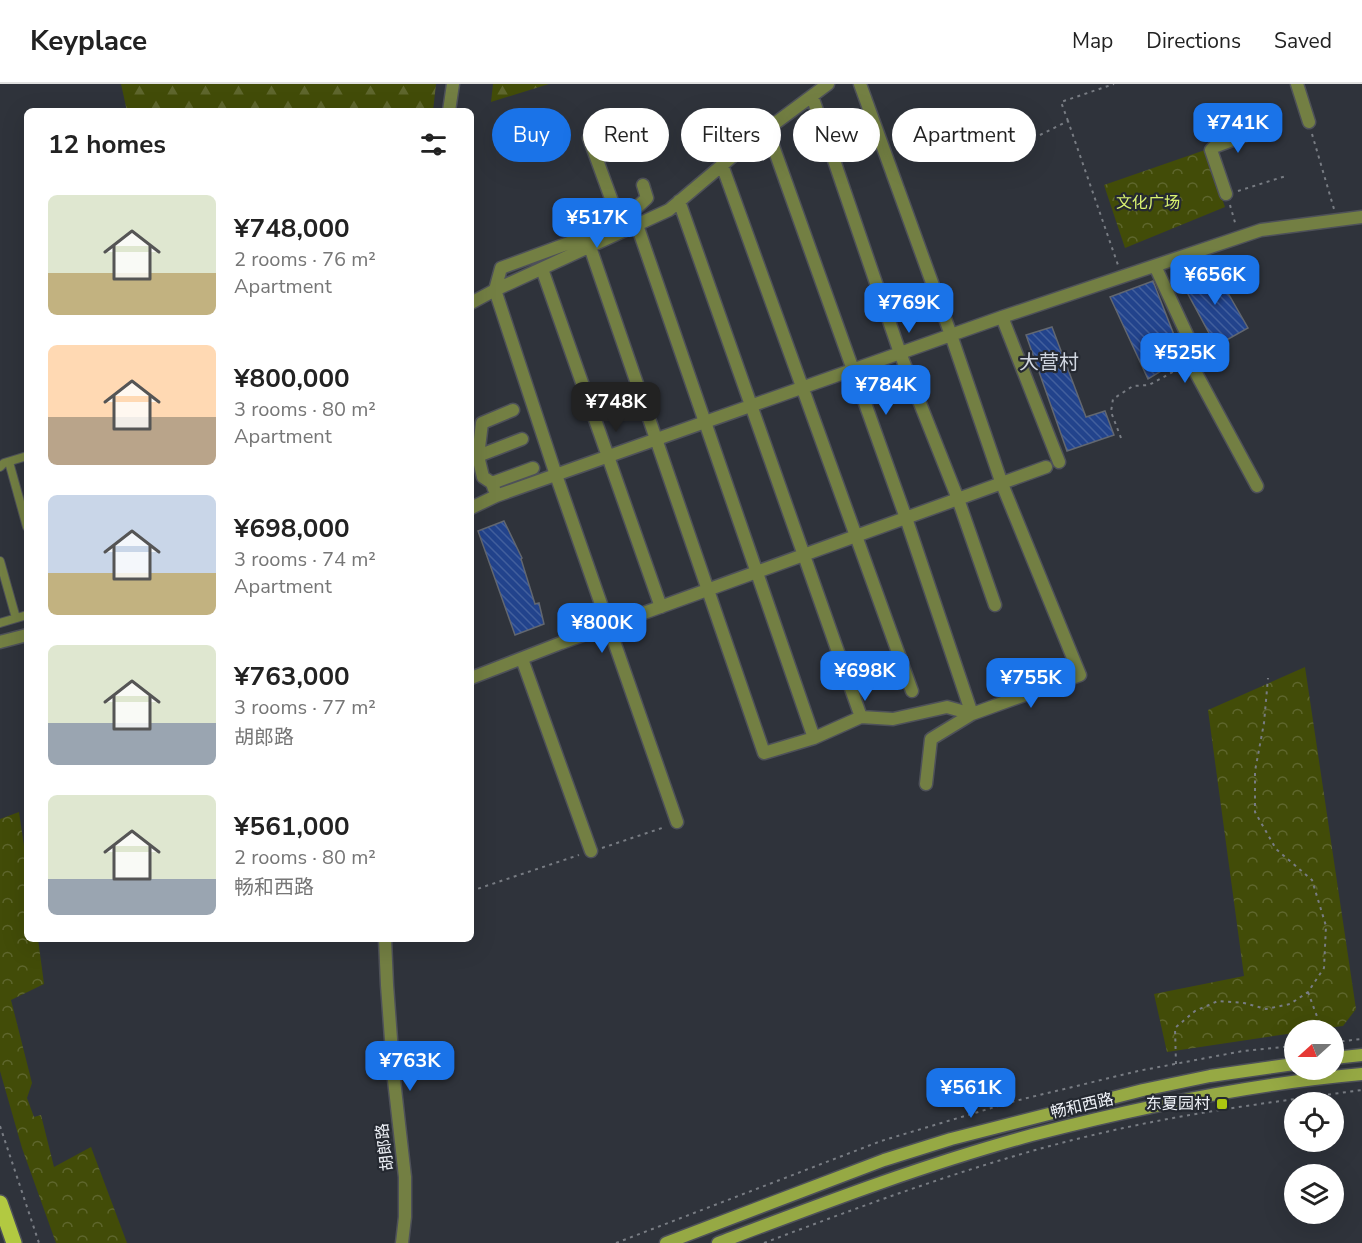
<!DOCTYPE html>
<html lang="en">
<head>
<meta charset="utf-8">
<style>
	body { margin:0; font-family:"Nunito Sans","Noto Sans SC",sans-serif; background:#f6f6f6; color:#222; height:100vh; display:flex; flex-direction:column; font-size:22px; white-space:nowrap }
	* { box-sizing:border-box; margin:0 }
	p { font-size:20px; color:#767676 }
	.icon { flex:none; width:33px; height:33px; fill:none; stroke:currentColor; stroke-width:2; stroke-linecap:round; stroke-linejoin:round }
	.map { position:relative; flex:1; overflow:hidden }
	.panel { position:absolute; left:24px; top:24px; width:450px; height:834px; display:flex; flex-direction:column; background:#fff; border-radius:9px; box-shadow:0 6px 24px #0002 }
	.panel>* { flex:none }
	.top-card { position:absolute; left:492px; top:24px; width:570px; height:54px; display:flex; gap:12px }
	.needle { width:39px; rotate:249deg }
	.fabs { position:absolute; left:1284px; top:936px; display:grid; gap:12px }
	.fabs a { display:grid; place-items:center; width:60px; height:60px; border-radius:50%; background:#fff; box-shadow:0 6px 24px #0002; font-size:30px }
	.price { position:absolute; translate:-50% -51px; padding:0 14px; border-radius:12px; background:#1a73e8; color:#fff; font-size:20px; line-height:39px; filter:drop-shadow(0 2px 3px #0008) }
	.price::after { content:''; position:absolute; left:50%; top:36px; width:18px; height:14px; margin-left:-9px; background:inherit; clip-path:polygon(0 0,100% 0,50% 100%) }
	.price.selected { background:#222; color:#fff }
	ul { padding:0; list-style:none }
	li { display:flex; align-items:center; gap:18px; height:150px; padding:0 24px }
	li span { display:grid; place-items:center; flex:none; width:168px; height:120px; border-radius:9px; color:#555 }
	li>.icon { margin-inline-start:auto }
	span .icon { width:72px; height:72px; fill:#fffc; stroke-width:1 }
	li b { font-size:26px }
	h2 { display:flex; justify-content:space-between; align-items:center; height:72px; padding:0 24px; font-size:26px }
	.tag { padding:0 21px; border-radius:27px; background:#fff; box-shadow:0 6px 24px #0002; font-size:21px; line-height:54px }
	.tag.selected { background:#1a73e8; color:#fff }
	header { display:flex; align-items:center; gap:36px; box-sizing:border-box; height:84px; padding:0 30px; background:#fff; border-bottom:2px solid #e0e0e0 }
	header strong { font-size:28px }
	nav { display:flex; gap:33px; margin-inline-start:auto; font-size:21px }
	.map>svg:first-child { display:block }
</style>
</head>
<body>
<header>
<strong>Keyplace</strong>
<nav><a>Map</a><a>Directions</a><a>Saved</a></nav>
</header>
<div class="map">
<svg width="1362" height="1159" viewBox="0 0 1362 1159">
	<defs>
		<pattern id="forest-firs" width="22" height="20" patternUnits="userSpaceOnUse" patternTransform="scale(1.5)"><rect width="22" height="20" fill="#424c08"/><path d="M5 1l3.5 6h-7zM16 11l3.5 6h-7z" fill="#5e662d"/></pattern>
		<pattern id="park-crowns" width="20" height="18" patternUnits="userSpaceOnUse" patternTransform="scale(1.5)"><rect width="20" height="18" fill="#424c08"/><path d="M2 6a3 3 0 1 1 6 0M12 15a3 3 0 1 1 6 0" fill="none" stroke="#5e662d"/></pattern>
		<pattern id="building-back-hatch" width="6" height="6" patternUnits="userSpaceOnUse" patternTransform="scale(1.5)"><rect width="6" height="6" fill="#22438c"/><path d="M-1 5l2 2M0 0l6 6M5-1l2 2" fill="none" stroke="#425f9d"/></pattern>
	</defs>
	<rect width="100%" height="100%" fill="#2f333b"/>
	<path fill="url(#forest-firs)" d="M121,0H436L433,27H127Z
		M493,0H549L491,18Z"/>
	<path fill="url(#park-crowns)" d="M1205,66L1225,123L1125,164L1104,101Z
		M1305,583L1356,925L1343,942L1310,946H1294V949L1167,968L1154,910L1244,892L1208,626Z
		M19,728L27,782V855H38L44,900L11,916L32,999L27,1014L34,1033L41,1031L54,1083L91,1063L127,1159H56L22,1064L0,987V735Z"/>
	<path fill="url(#building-back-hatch)" stroke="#626770" stroke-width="1.5" d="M1213,183L1248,244L1216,262L1181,197Z
		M1153,197L1183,274L1148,295L1110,213Z
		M1052,243L1086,333L1105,327L1114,351L1067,367L1026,251Z
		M504,437L522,474L521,475L535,520L539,519L544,540L515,551L478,447Z"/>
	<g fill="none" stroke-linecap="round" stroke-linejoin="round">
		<g stroke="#4e5159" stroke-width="10">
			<path id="service" d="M9,378L27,443
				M0,383L4,379L27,372
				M0,477L16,534
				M0,539L27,531"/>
		</g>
		<g stroke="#4e5159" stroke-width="15">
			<path id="minor" d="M860,0L951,251L1002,400L1080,591L972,630L931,655L926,700
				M1297,0L1309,38
				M812,12L900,269L958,415L995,521
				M449,27L453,0
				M767,45L906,434L972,630
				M589,54L620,139
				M722,81L912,607
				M643,101L647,114L620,139L599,148L501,184L495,206L556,391L677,738
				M1226,110L1211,66L1214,63L1272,41
				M679,117L861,633
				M637,141L814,654
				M590,163L764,669L814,654L861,633L893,635L947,623L972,630
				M1155,182L1196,270L1190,278L1257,402
				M542,185L661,523
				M471,219L495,206L669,126L746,61L828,0
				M1002,233L1059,378
				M478,372L482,339L513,326
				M492,399L483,393L478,372L522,355
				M494,405L492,399L533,384
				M471,424L496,412L1002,233L1261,146L1362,133
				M0,558L27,551
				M522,575L591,767
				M471,594L561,559L1046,383
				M385,855L387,901L394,996L405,1093V1133L402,1159"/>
		</g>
		<g stroke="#4e5159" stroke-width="15">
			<path id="secondary" d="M1334,974L1362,971
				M666,1159L884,1076L951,1055L1143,1006L1210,992L1294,980
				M718,1159C821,1120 925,1080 1032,1051C1140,1023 1251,1000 1362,990"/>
		</g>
		<g stroke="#4e5159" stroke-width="18">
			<path id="primary" d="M0,1119L14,1159"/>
		</g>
		<path stroke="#787c83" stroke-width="2" stroke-dasharray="3 4.5" stroke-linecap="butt" d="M1068,37L1061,18L1114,0
			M1312,50L1334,125
			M1040,51L1068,37L1118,181
			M1238,107L1286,92
			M1230,121L1236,142
			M1121,354L1111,328L1113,315L1133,302L1149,301L1180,284
			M602,764L665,743
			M471,807L579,771
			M1308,908L1322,946
			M1334,958L1362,955
			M1176,980L1175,944L1195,927L1218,917L1244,919L1266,925L1290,920L1308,908L1324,884L1326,842L1312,796L1276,765L1255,728V687L1264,639L1268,594
			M0,1042L39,1159
			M616,1159L881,1057L1015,1017L1138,987L1243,967L1294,962
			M764,1159C880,1115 997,1072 1119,1045C1199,1027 1281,1017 1362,1006"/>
		<use href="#service" stroke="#737f43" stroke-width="8"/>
		<use href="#minor" stroke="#737f43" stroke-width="12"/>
		<use href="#secondary" stroke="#96a944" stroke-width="12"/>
		<use href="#primary" stroke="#b2c941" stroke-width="15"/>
	</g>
	<rect fill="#acc610" stroke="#252931" stroke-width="2" x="1216" y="1014" width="12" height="12" rx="3"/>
	<g text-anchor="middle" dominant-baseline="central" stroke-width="4.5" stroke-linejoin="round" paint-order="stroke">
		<g font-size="16" fill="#d9f270" stroke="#252931">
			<text x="1148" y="119">文化广场</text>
		</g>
		<g font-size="16" fill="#eef1f7" stroke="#252931" text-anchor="end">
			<text x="1210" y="1020">东夏园村</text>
		</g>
		<g font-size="16" fill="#eef1f7" stroke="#252931">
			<text transform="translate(1082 1022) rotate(-13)">畅和西路</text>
			<text transform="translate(385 1063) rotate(-97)">胡郎路</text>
		</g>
		<g font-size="20" fill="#d0d6e0" stroke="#252931">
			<text x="1049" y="278">大营村</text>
		</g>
	</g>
</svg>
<div class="fabs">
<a><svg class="needle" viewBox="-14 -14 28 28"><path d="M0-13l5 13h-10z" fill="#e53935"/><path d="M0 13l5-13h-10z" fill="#767676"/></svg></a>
<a><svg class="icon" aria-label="locate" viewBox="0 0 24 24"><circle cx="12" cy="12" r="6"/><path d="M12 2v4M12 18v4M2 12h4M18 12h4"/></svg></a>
<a><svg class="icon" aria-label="layers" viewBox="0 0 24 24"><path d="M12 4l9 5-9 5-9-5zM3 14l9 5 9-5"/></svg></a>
</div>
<b class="price" style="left:1238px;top:70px">¥741K</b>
<b class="price" style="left:597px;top:165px">¥517K</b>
<b class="price" style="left:1215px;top:222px">¥656K</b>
<b class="price" style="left:909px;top:250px">¥769K</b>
<b class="price" style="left:1185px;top:300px">¥525K</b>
<b class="price" style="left:886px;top:332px">¥784K</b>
<b class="price selected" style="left:616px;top:349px">¥748K</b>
<b class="price" style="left:602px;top:570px">¥800K</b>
<b class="price" style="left:865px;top:618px">¥698K</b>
<b class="price" style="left:1031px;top:625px">¥755K</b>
<b class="price" style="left:410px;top:1008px">¥763K</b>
<b class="price" style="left:971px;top:1035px">¥561K</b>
<div class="top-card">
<a class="tag selected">Buy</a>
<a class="tag">Rent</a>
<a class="tag">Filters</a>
<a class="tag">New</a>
<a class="tag">Apartment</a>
</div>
<section class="panel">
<h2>12 homes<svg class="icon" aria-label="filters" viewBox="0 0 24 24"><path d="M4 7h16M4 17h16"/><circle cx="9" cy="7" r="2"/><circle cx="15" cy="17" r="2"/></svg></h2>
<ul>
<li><span style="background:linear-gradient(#dfe7d0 65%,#c2b280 0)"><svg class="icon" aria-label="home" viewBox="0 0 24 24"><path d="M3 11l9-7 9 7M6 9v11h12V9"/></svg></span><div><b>¥748,000</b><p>2 rooms · 76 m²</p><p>Apartment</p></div></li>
<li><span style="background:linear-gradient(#ffd9b3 60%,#b9a48a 0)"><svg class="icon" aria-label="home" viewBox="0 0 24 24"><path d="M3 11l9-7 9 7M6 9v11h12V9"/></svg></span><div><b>¥800,000</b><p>3 rooms · 80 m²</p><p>Apartment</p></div></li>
<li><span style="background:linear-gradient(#c9d6e8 65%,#c2b280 0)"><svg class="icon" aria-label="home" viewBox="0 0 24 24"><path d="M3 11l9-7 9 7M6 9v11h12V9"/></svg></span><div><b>¥698,000</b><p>3 rooms · 74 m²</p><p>Apartment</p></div></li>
<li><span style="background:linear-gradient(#dfe7d0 65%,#9aa5b1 0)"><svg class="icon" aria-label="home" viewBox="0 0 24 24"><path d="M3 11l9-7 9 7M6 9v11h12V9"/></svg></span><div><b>¥763,000</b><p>3 rooms · 77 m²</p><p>胡郎路</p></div></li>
<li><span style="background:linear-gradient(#dfe7d0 70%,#9aa5b1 0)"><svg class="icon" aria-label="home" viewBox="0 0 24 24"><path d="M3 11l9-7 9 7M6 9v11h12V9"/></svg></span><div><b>¥561,000</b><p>2 rooms · 80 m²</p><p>畅和西路</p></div></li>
</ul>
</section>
</div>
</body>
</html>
